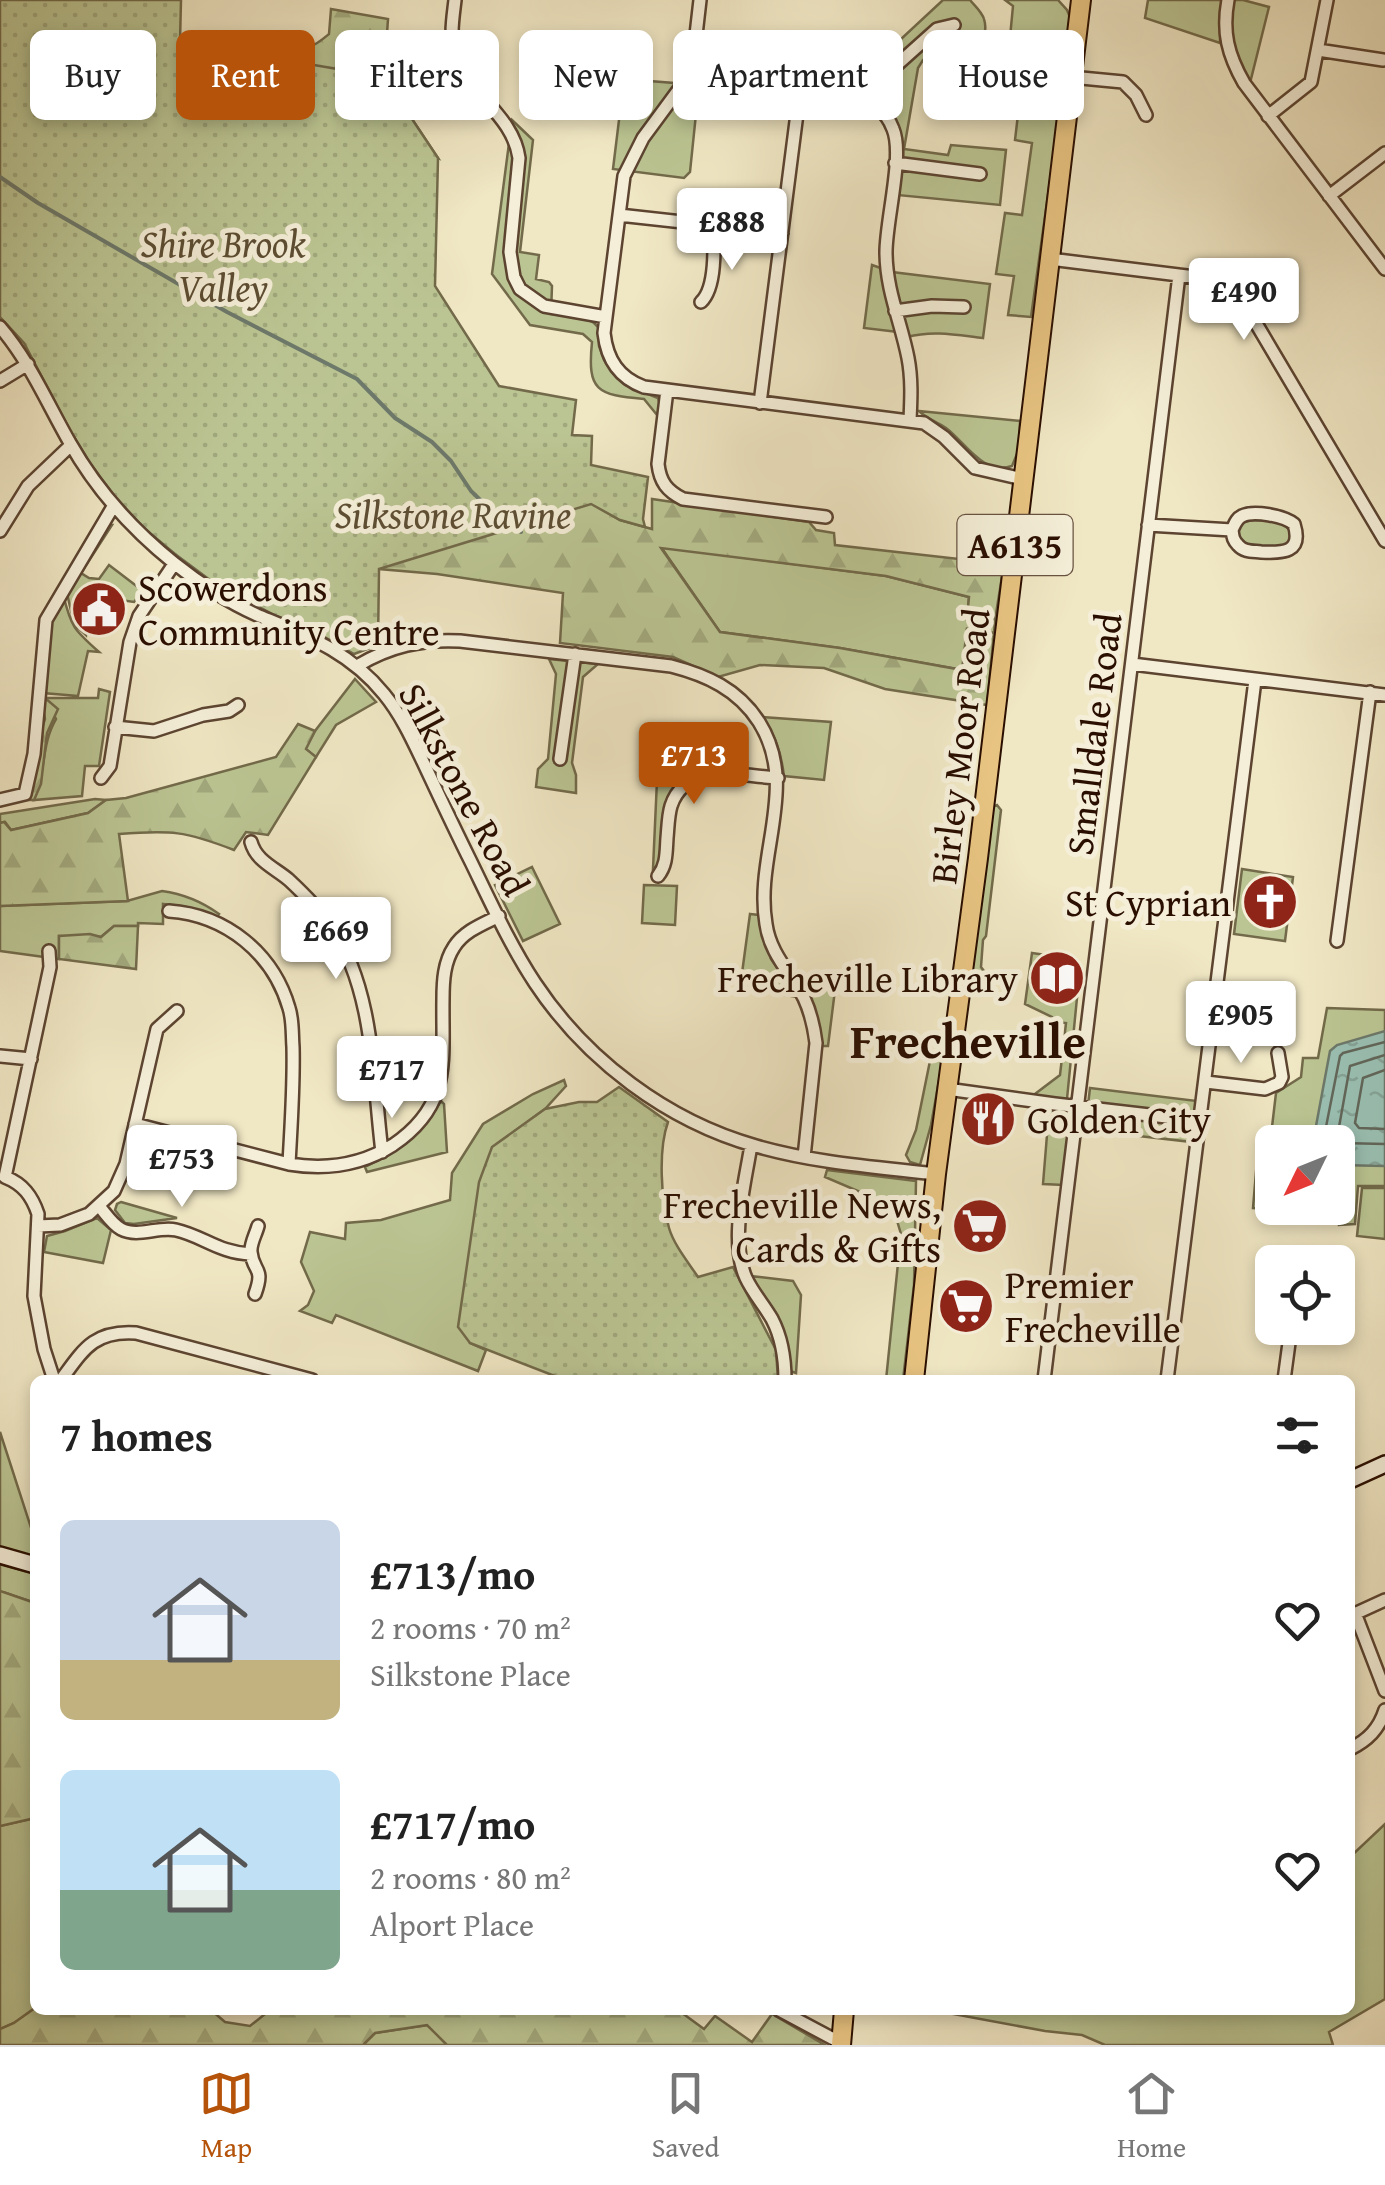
<!DOCTYPE html>
<html lang="en">
<head>
<meta charset="utf-8">
<style>
	body { margin:0; font-family:"Gentium Book Plus",serif; background:#f6f6f6; color:#222; height:100vh; display:flex; flex-direction:column; font-size:38px; white-space:nowrap }
	* { box-sizing:border-box; margin:0 }
	p { font-size:32px; color:#767676 }
	.icon { flex:none; width:55px; height:55px; fill:none; stroke:currentColor; stroke-width:2; stroke-linecap:round; stroke-linejoin:round }
	.map { position:relative; flex:1; overflow:hidden }
	.details { position:absolute; left:30px; top:1375px; width:1325px; height:640px; display:flex; flex-direction:column; background:#fff; border-radius:15px; box-shadow:0 5px 15px #0003 }
	.details>* { flex:none }
	.top-card { position:absolute; left:30px; top:30px; width:1325px; height:90px; display:flex; gap:20px }
	.needle { width:65px; rotate:227deg }
	.buttons { position:absolute; left:1255px; top:1125px; display:grid; gap:20px }
	.buttons a { display:grid; place-items:center; width:100px; height:100px; border-radius:15px; background:#fff; box-shadow:0 5px 15px #0003; font-size:50px }
	.price { position:absolute; translate:-50% -85px; padding:0 22px; border-radius:10px; background:#fff; color:#222; font-size:32px; line-height:65px; filter:drop-shadow(0 2px 5px #0008) }
	.price::after { content:''; position:absolute; left:50%; top:60px; width:30px; height:22px; margin-left:-15px; background:inherit; clip-path:polygon(0 0,100% 0,50% 100%) }
	.price.current { background:#b45309; color:#fff }
	ul { padding:0; list-style:none }
	li { display:flex; align-items:center; gap:30px; height:250px; padding:0 30px }
	li span { display:grid; place-items:center; flex:none; width:280px; height:200px; border-radius:15px; color:#555 }
	li>.icon { margin-inline-start:auto }
	span .icon { width:120px; height:120px; fill:#fffc; stroke-width:1 }
	li b { font-size:42px }
	h2 { display:flex; justify-content:space-between; align-items:center; height:120px; padding:0 30px; font-size:42px }
	.pill { padding:0 35px; border-radius:15px; background:#fff; box-shadow:0 5px 15px #0003; font-size:35px; line-height:90px }
	.pill.current { background:#b45309; color:#fff }
	.dock { display:flex; justify-content:space-around; align-items:center; height:140px; border-top:2px solid #e0e0e0; background:#fff; font-size:28px; color:#767676 }
	.dock a { display:grid; justify-items:center; gap:5px }
	.dock .current { color:#b45309 }
	.map>svg:first-child { display:block }
</style>
</head>
<body>
<div class="map">
<svg width="1385" height="2045" viewBox="0 0 1385 2045">
	<defs>
		<pattern id="forest-firs" width="22" height="20" patternUnits="userSpaceOnUse" patternTransform="scale(2.5)"><rect width="22" height="20" fill="#bbc593"/><path d="M5 1l3.5 6h-7zM16 11l3.5 6h-7z" fill="#a1a87d"/></pattern>
		<pattern id="park-dots" width="8" height="8" patternUnits="userSpaceOnUse" patternTransform="scale(2.5)"><rect width="8" height="8" fill="#bbc593"/><path d="M2 2h.1M6 6h.1" fill="none" stroke="#a1a87d" stroke-width="1.8" stroke-linecap="round"/></pattern>
		<pattern id="water-ripples" width="26" height="14" patternUnits="userSpaceOnUse" patternTransform="scale(2.5)"><rect width="26" height="14" fill="#9ac0b3"/><path d="M2 4q2-2 4 0t4 0M15 11q2-2 4 0t4 0" fill="none" stroke="#85a498"/></pattern>
	</defs>
	<rect width="100%" height="100%" fill="#f0e7c4"/>
	<filter id="stains"><feTurbulence type="fractalNoise" baseFrequency=".002" numOctaves="4"/><feColorMatrix values="0 0 0 0 .2 0 0 0 0 .09 0 0 0 0 .02 0 0 0 .5 -.17"/></filter>
	<radialGradient id="worn" r=".72"><stop offset=".6" stop-color="#630" stop-opacity="0"/><stop offset="1" stop-color="#630" stop-opacity=".3"/></radialGradient>
	<path fill="#bbc593" stroke="#726a4a" stroke-width="2.5" d="M943,0H970C975,6 982,12 984,19C989,35 978,54 963,58C949,62 936,55 923,60L918,68L904,149L948,155L951,145L1006,150L1000,205L897,195C899,180 904,162 903,147C900,115 875,95 845,91Z
		M1005,0H1058L1067,10L1072,22L1031,317L1008,315L1014,276L996,274L1005,213L1022,215L1032,143L1015,140L1019,106L954,100L956,85L986,86L989,77L1006,79L1013,6Z
		M1148,0H1223L1220,17V43L1145,18Z
		M1233,0H1243L1269,7L1250,83C1234,57 1227,30 1233,0Z
		M624,79L699,85L690,172L684,178L613,169Z
		M512,120L533,140L520,252L539,255L536,279L549,282L552,286L551,314L587,319L594,323L599,328V346L604,360L613,373L625,385L658,398L660,405L657,415L644,399C597,395 587,391 592,342L583,334L530,325L492,274Z
		M872,265L892,272L990,284L983,338C957,335 933,330 907,337L898,332L864,328Z
		M919,411L1020,421L1019,449L1012,466C983,476 966,443 946,428C937,422 927,419 919,411Z
		M1246,520C1265,521 1290,517 1293,540L1283,548L1246,546L1236,533L1239,525Z
		M108,525H112L81,573L89,578L99,579L109,565L143,591L134,602L85,595L82,618L87,620L86,635L74,624L66,589Z
		M661,547L886,576L969,597L967,619L995,620L994,633L967,629L963,670L840,648L720,632Z
		M63,594C71,627 74,630 99,652L88,651L78,696L43,693L48,620Z
		M549,659L598,664L583,677L572,763L576,775V793L536,787L538,769L548,759L556,674Z
		M355,679L376,702L336,725L316,757L305,749L315,731Z
		M99,689L110,692L99,766H85L82,796L34,800C46,773 41,744 56,719L45,698H98Z
		M762,717L831,722L824,780L784,776C781,753 776,736 762,717Z
		M658,758L706,765L705,769C693,773 678,783 672,794C667,805 663,848 661,862L653,869Z
		M95,799L106,800L88,813L11,830L5,822L0,823V814Z
		M997,805L1001,810L986,936L983,940L981,967L984,971L980,989L975,988L971,966L992,807Z
		M532,867L560,924L523,941L495,885Z
		M1242,869L1293,877L1285,941L1234,934Z
		M644,885L677,886L675,925L642,923Z
		M162,891C184,894 201,901 219,914L216,918L186,907L163,904V924L138,923V926H114L101,937L59,936V959L0,951V906L127,901Z
		M750,914L759,915L771,959L798,997L740,988Z
		M1032,953L1067,958L1066,963L1048,961L1043,992L1077,998L1066,1109L1071,1116L1064,1185L1043,1184L1050,1098L1031,1097L1060,1075L1066,1023L1056,1022L1052,1017L1025,1004Z
		M797,976L836,982L828,1046H821C819,1016 814,1000 797,976Z
		M1327,1008L1385,1010V1186H1358L1355,1224L1339,1225V1213L1253,1208L1257,1160L1272,1162V1208H1338V1142H1280L1281,1128L1272,1127L1276,1093L1301,1077L1303,1058H1318Z
		M931,1056L943,1058L931,1125L920,1165L910,1162L906,1155L916,1130Z
		M564,1080L566,1086L545,1109L493,1147L470,1343L486,1350L478,1371L336,1315L332,1323L300,1311L308,1305L314,1291L301,1262L310,1232L345,1239L346,1223L381,1220L450,1200L452,1173L483,1124L533,1094Z
		M1090,1088L1197,1101L1192,1142L1085,1130Z
		M441,1101L444,1104L447,1152L367,1172L365,1167C400,1150 420,1134 441,1101Z
		M827,1170L916,1181L914,1285L903,1380H886L901,1234L895,1214L886,1203L825,1177Z
		M1362,1188H1385V1239L1357,1236Z
		M121,1202L177,1218L134,1224L125,1223L115,1210L117,1204Z
		M97,1218L111,1230L103,1263L44,1252L47,1236L65,1231Z
		M751,1276L793,1281L801,1295L796,1373L790,1371C787,1330 773,1310 751,1276Z
		M0,1432L35,1540V1557L0,1547Z
		M0,1564L35,1574V1603L0,1591Z
		M35,1818V2008L14,2023L0,2029V1826Z
		M1385,1824V1999L1329,2032L1333,2045H1105L1082,2035L1045,2031L932,2010H1350V1857Z
		M428,2025L447,2045H363L375,2033Z"/>
	<path fill="url(#forest-firs)" stroke="#726a4a" stroke-width="2.5" d="M331,9L388,19L384,77L438,158L167,44L179,37C209,53 276,57 309,47C316,45 323,39 329,34Z
		M337,353L620,520L652,529V499L809,522L816,530L834,533L835,545L1004,564L995,620L967,619L969,597L886,576L661,548L720,632L840,648L962,670L967,629L994,633L987,705L885,689L824,668L760,665L718,677L673,657L560,643L563,593L437,574L379,569Z
		M45,698L58,709L47,733L41,784L34,800H20L45,719L42,700Z
		M298,724L315,731L306,749L316,757L268,835L246,832L234,850C185,831 171,830 119,834L128,901L0,906V823L4,822L11,830L88,813L106,800L126,798L276,757Z
		M114,926H138L136,969L59,959V936L90,934L101,937Z
		M0,1591L35,1603V1818L0,1826Z
		M35,2008L211,2010L225,2022L250,2026L270,2010H678L704,2029L715,2016L752,2042L772,2014L825,2045H447L427,2025L375,2033L363,2045H0V2029L14,2023Z"/>
	<path fill="url(#park-dots)" stroke="#726a4a" stroke-width="2.5" d="M0,0H181L180,42L384,77L438,158L435,286L499,386L576,400L572,435L592,436L591,465L648,477L643,519L645,527L620,520L591,504L379,569L378,645L354,654L307,627L276,616L214,583L175,554L145,529L115,497L90,463L72,434L24,343L0,317Z
		M619,1087L668,1122C658,1150 661,1199 669,1228C674,1245 688,1262 698,1277L733,1267L776,1350L778,1380H565L470,1343L458,1327L479,1182L492,1147L545,1109L579,1102H597Z"/>
	<path fill="url(#water-ripples)" stroke="#6d796b" stroke-width="2.5" d="M1385,1031V1166L1338,1165V1142H1313L1330,1051L1337,1045Z"/>
	<g fill="none" stroke-linecap="round" stroke-linejoin="round">
		<path stroke="#62675a" stroke-width="2.5" d="M1385,1055L1350,1066L1337,1138L1341,1143L1385,1144
			M1385,1070L1363,1078L1355,1123L1359,1128L1385,1129
			M1323,1142L1340,1056L1343,1053L1385,1042"/>
		<path stroke="#6d796b" stroke-width="4" d="M0,177L38,203L227,312L357,379L395,418L432,442L451,461L471,491L502,521L521,532"/>
		<g stroke="#5c4431" stroke-width="16">
			<path id="street" d="M455,0C453,18 449,38 456,56C469,95 513,115 519,158L510,252L514,277L520,289L544,306L606,317
				M700,0L693,61L688,77L643,138L624,176L604,333C607,360 619,378 644,387L924,423L944,437L975,468L1023,479
				M1228,0C1222,32 1228,55 1244,83L1385,269
				M1318,50L1383,60
				M688,77L853,96C872,102 886,110 893,129C904,155 886,220 886,252C886,290 901,322 908,358C912,379 911,399 910,420
				M1071,77L1123,82L1136,95L1146,115
				M867,100L880,80L937,29L954,25
				M1268,116L1311,82L1327,0
				M895,163L980,174
				M1329,196L1385,153
				M619,215L782,233
				M1050,259L1211,279L1224,284L1241,298L1385,541
				M701,302C716,288 715,246 712,227
				M895,311L932,306L964,307
				M0,327C30,362 47,403 70,443C96,489 133,530 174,563C199,583 228,602 257,615C307,636 349,651 384,694C402,716 413,741 425,766C440,798 455,830 471,862C491,903 510,945 535,983C586,1060 667,1121 756,1146C815,1163 876,1167 936,1174
				M0,381L28,364
				M667,390L658,464C660,482 667,491 683,499L826,517
				M760,403L800,90
				M1148,525L1232,530C1233,537 1233,540 1238,545C1244,552 1252,551 1261,552C1283,553 1303,553 1294,524C1284,516 1254,510 1242,516C1236,519 1235,524 1232,530
				M0,531L28,486L71,445
				M1132,664L1385,695
				M357,666C390,646 422,639 460,641L671,666C706,675 738,689 759,722C800,787 754,855 766,924C770,954 791,973 804,998C811,1013 814,1027 816,1043L804,1157
				M115,727L154,731L203,715L229,711L238,705
				M560,759L575,654
				M101,778L110,766L130,642L139,616L174,564
				M0,800L25,794L34,754L46,620L114,505
				M251,842C256,861 275,868 289,880C304,894 319,909 331,926C374,989 373,1079 382,1152
				M658,876C667,865 666,852 667,838C668,828 668,816 671,806C686,761 741,776 778,778
				M169,911C226,915 273,953 289,1008C293,1020 292,1034 293,1047C294,1086 291,1125 289,1164
				M1337,941L1370,692
				M49,951L50,967L5,1177C23,1184 32,1196 38,1214L34,1296L44,1349L54,1380
				M0,1056L31,1059
				M1206,1082L1265,1089L1279,1083L1282,1077L1278,1053
				M947,1089L1055,1104L1201,1121
				M135,1124L289,1164C326,1170 360,1166 393,1145C452,1105 442,1062 443,999C443,981 444,962 454,947C464,931 483,924 499,916
				M751,1145C745,1184 729,1241 746,1278C753,1293 764,1305 772,1319C782,1338 785,1359 785,1380
				M99,1206C106,1214 112,1224 121,1229C138,1238 158,1226 176,1230C203,1236 219,1253 251,1254
				M38,1226L60,1225L89,1214L114,1191L126,1164L157,1029L177,1011
				M255,1294C265,1266 253,1273 251,1252C250,1244 256,1234 258,1226
				M61,1380C83,1350 94,1330 136,1333L312,1380
				M1044,1380L1179,275
				M1167,1380L1255,680
				M1284,1380L1291,1328
				M1355,1613L1385,1691
				M1350,1616L1385,1600
				M1350,1749C1368,1740 1379,1729 1385,1710
				M779,2010L841,2043"/>
		</g>
		<g stroke="#2a0e00" stroke-width="20">
			<path id="secondary" d="M1350,1480L1385,1464
				M0,1555L35,1565"/>
		</g>
		<g stroke="#2a0e00" stroke-width="22">
			<path id="primary" d="M914,1380L936,1174L978,858L1081,0
				M841,2045L844,2010"/>
		</g>
		<use href="#street" stroke="#f5efd9" stroke-width="11"/>
		<use href="#secondary" stroke="#f5efd9" stroke-width="15"/>
		<use href="#primary" stroke="#e8c482" stroke-width="18"/>
	</g>
	<defs>
		<g id="civic-disc" transform="scale(2.875)"><circle r="9.5" fill="#8f2418" stroke="#f5efd9"/><path d="M-.6-6.5H3V-4.5H.6V-3L4-1V1h2V6H-6V1h2V-1L-.6-3ZM-1.2 2.5V6h2.4V2.5Z" fill="#fff"/></g>
		<g id="church-disc" transform="scale(2.875)"><circle r="9.5" fill="#8f2418" stroke="#f5efd9"/><path d="M-1.2-6h2.4v3.5h3.3v2.4h-3.3V6h-2.4V-.1h-3.3v-2.4h3.3Z" fill="#fff"/></g>
		<g id="library-disc" transform="scale(2.875)"><circle r="9.5" fill="#8f2418" stroke="#f5efd9"/><path d="M-6-4Q-3-5.5-.7-3.5V5Q-3 3-6 4ZM6-4Q3-5.5 .7-3.5V5Q3 3 6 4Z" fill="#fff"/></g>
		<g id="restaurant-disc" transform="scale(2.875)"><circle r="9.5" fill="#8f2418" stroke="#f5efd9"/><path d="M-5-6h1v4h1v-4h1v4h1v-4h1v5L-1.5 .5V6h-2V.5L-5-1ZM5-6V6H3V1.5H1.5Q1.5-4 5-6Z" fill="#fff"/></g>
		<g id="supermarket-disc" transform="scale(2.875)"><circle r="9.5" fill="#8f2418" stroke="#f5efd9"/><path d="M-6-5.5h2.5l.6 2H6L4.5 2H-2.5L-4.4-4H-6ZM-1.5 3.2a1.3 1.3 0 1 0 .1 0ZM3 3.2a1.3 1.3 0 1 0 .1 0Z" fill="#fff"/></g>
	</defs>
	<g fill-rule="evenodd">
		<use href="#civic-disc" x="99" y="609"/>
		<use href="#church-disc" x="1270" y="902"/>
		<use href="#library-disc" x="1057" y="978"/>
		<use href="#restaurant-disc" x="988" y="1119"/>
		<use href="#supermarket-disc" x="980" y="1226"/>
		<use href="#supermarket-disc" x="966" y="1306"/>
	</g>
	<g text-anchor="middle" dominant-baseline="central" stroke-width="10" stroke-linejoin="round" paint-order="stroke">
		<rect fill="#f5efd9" stroke="#675241" stroke-width="2.5" x="957.5" y="515" width="115" height="60" rx="8"/>
		<g font-size="35" font-weight="bold" fill="#2a0e00">
			<text x="1015" y="545">A6135</text>
		</g>
		<g font-size="38" font-style="italic" fill="#5d4e33" stroke="#f5efd9">
			<text x="223" y="243">Shire Brook<tspan x="223" dy="44">Valley</tspan></text>
			<text x="453" y="514">Silkstone Ravine</text>
		</g>
		<g font-size="38" fill="#2a0e00" stroke="#f5efd9" text-anchor="start">
			<text x="138" y="587">Scowerdons<tspan x="138" dy="44">Community Centre</tspan></text>
			<text x="1231" y="902" text-anchor="end">St Cyprian</text>
			<text x="1018" y="978" text-anchor="end">Frecheville Library</text>
			<text x="1027" y="1119">Golden City</text>
			<text x="941" y="1204" text-anchor="end">Frecheville News,<tspan x="941" dy="44">Cards &amp; Gifts</tspan></text>
			<text x="1005" y="1284">Premier<tspan x="1005" dy="44">Frecheville</tspan></text>
		</g>
		<g font-size="38" fill="#2a0e00" stroke="#f5efd9">
			<text transform="translate(1093 734) rotate(-83)">Smalldale Road</text>
			<text transform="translate(959 746) rotate(-83)">Birley Moor Road</text>
			<text transform="translate(465 789) rotate(62)">Silkstone Road</text>
		</g>
		<g font-size="48" font-weight="bold" fill="#2a0e00" stroke="#f5efd9">
			<text x="968" y="1040">Frecheville</text>
		</g>
	</g>
	<rect width="100%" height="100%" filter="url(#stains)"/>
	<rect width="100%" height="100%" fill="url(#worn)"/>
</svg>
<div class="buttons">
<a><svg class="needle" viewBox="-14 -14 28 28"><path d="M0-13l5 13h-10z" fill="#e53935"/><path d="M0 13l5-13h-10z" fill="#767676"/></svg></a>
<a><svg class="icon" aria-label="locate" viewBox="0 0 24 24"><circle cx="12" cy="12" r="6"/><path d="M12 2v4M12 18v4M2 12h4M18 12h4"/></svg></a>
</div>
<b class="price" style="left:732px;top:273px">£888</b>
<b class="price" style="left:1244px;top:343px">£490</b>
<b class="price current" style="left:694px;top:807px">£713</b>
<b class="price" style="left:336px;top:982px">£669</b>
<b class="price" style="left:1241px;top:1066px">£905</b>
<b class="price" style="left:392px;top:1121px">£717</b>
<b class="price" style="left:182px;top:1210px">£753</b>
<div class="top-card">
<a class="pill">Buy</a>
<a class="pill current">Rent</a>
<a class="pill">Filters</a>
<a class="pill">New</a>
<a class="pill">Apartment</a>
<a class="pill">House</a>
</div>
<section class="details">
<h2>7 homes<svg class="icon" aria-label="filters" viewBox="0 0 24 24"><path d="M4 7h16M4 17h16"/><circle cx="9" cy="7" r="2"/><circle cx="15" cy="17" r="2"/></svg></h2>
<ul>
<li><span style="background:linear-gradient(#c9d6e8 70%,#c2b280 0)"><svg class="icon" aria-label="home" viewBox="0 0 24 24"><path d="M3 11l9-7 9 7M6 9v11h12V9"/></svg></span><div><b>£713/mo</b><p>2 rooms · 70 m²</p><p>Silkstone Place</p></div><svg class="icon" aria-label="heart" viewBox="0 0 24 24"><path d="M12 20l-8-8c-3-5 5-10 8-4 3-6 11-1 8 4z"/></svg></li>
<li><span style="background:linear-gradient(#bfe0f5 60%,#7fa58c 0)"><svg class="icon" aria-label="home" viewBox="0 0 24 24"><path d="M3 11l9-7 9 7M6 9v11h12V9"/></svg></span><div><b>£717/mo</b><p>2 rooms · 80 m²</p><p>Alport Place</p></div><svg class="icon" aria-label="heart" viewBox="0 0 24 24"><path d="M12 20l-8-8c-3-5 5-10 8-4 3-6 11-1 8 4z"/></svg></li>
</ul>
</section>
</div>
<nav class="dock">
<a class="current"><svg class="icon" aria-label="map" viewBox="0 0 24 24"><path d="M3 6l6-2 6 2 6-2v14l-6 2-6-2-6 2zM9 4v14M15 6v14"/></svg>Map</a>
<a><svg class="icon" aria-label="saved" viewBox="0 0 24 24"><path d="M7 4h10v16l-5-4-5 4z"/></svg>Saved</a>
<a><svg class="icon" aria-label="home" viewBox="0 0 24 24"><path d="M3 11l9-7 9 7M6 9v11h12V9"/></svg>Home</a>
</nav>
</body>
</html>
